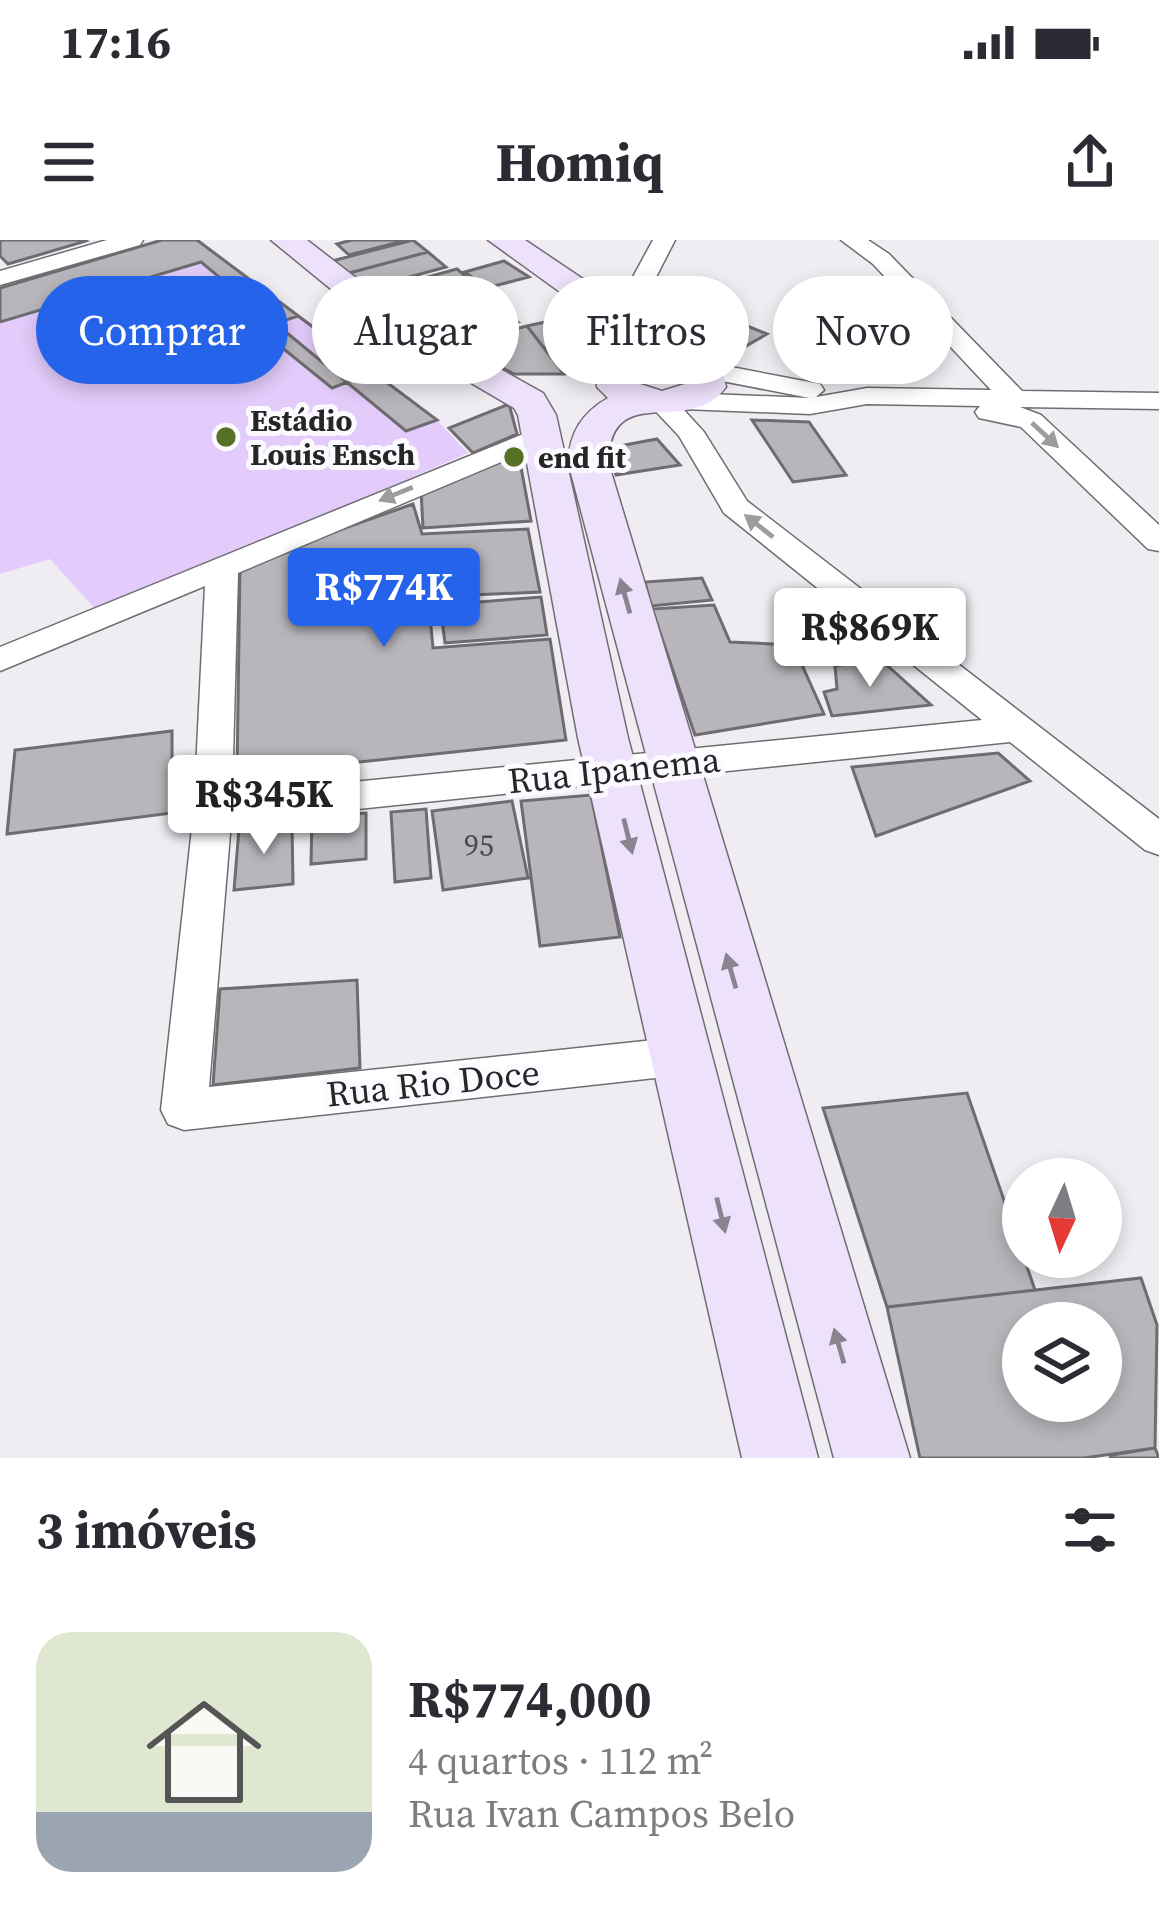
<!DOCTYPE html>
<html lang="pt">
<head>
<meta charset="utf-8">
<style>
	body { margin:0; font-family:"Source Serif 4",serif; background:#f2f2f3; color:#2b2b33; height:100vh; display:flex; flex-direction:column; font-size:45px; white-space:nowrap }
	* { box-sizing:border-box; margin:0 }
	p { font-size:39px; color:#7c7c81 }
	.icon { flex:none; width:66px; height:66px; fill:none; stroke:currentColor; stroke-width:2; stroke-linecap:round; stroke-linejoin:round }
	.map { position:relative; height:1218px; overflow:hidden }
	.side { display:flex; flex-direction:column; background:#fff; flex:1 }
	.side>* { flex:none }
	.banner { position:absolute; left:36px; top:36px; width:1089px; height:108px; display:flex; gap:24px }
	.needle { width:78px; rotate:184deg }
	.tools { position:absolute; left:1002px; top:918px; display:grid; gap:24px }
	.tools a { display:grid; place-items:center; width:120px; height:120px; border-radius:50%; background:#fff; box-shadow:0 6px 18px #0003; font-size:60px }
	.price { position:absolute; translate:-50% -102px; padding:0 27px; border-radius:12px; background:#fff; color:#222; font-size:39px; line-height:78px; filter:drop-shadow(0 3px 6px #0008) }
	.price::after { content:''; position:absolute; left:50%; top:72px; width:36px; height:27px; margin-left:-18px; background:inherit; clip-path:polygon(0 0,100% 0,50% 100%) }
	.price.active { background:#2563eb; color:#fff }
	ul { padding:0; list-style:none }
	li { display:flex; align-items:center; gap:36px; height:300px; padding:0 36px }
	li+li { border-top:3px solid #e1e1e2 }
	li span { display:grid; place-items:center; flex:none; width:336px; height:240px; border-radius:36px; color:#555 }
	li>.icon { margin-inline-start:auto }
	span .icon { width:144px; height:144px; fill:#fffc; stroke-width:1 }
	li b { font-size:51px }
	h2 { display:flex; justify-content:space-between; align-items:center; height:144px; padding:0 36px; font-size:51px }
	.chip { padding:0 42px; border-radius:54px; background:#fff; box-shadow:0 6px 18px #0003; font-size:42px; line-height:108px }
	.chip.active { background:#2563eb; color:#fff }
	.status { display:flex; justify-content:space-between; align-items:center; height:84px; padding:0 60px; background:#fff; direction:ltr }
	.status svg { height:33px; fill:currentColor }
	header { display:flex; justify-content:space-between; align-items:center; height:156px; padding:0 36px; background:#fff; font-size:54px; font-weight:700 }
	.map>svg:first-child { display:block }
</style>
</head>
<body>
<div class="status"><b>17:16</b><svg viewBox="0 0 49 12"><path d="M0 12V9h3v3zM5 12V6h3v6zM10 12V3h3v9zM15 12V0h3v12zM26 1h20v11H26zM47 4h2v5h-2z"/></svg></div>
<header><svg class="icon" aria-label="menu" viewBox="0 0 24 24"><path d="M4 6h16M4 12h16M4 18h16"/></svg>Homiq<svg class="icon" aria-label="share" viewBox="0 0 24 24"><path d="M12 15V3M7 8l5-5 5 5M5 13v7h14v-7"/></svg></header>
<div class="map">
<svg width="1159" height="1218" viewBox="0 0 1159 1218">
	<rect width="100%" height="100%" fill="#efedf2"/>
	<path fill="#e3ccfb" d="M162,0H197L437,180L468,213L99,373L50,319L0,334V48Z"/>
	<path fill="#b9b6bb" stroke="#6e6c70" stroke-width="3" fill-rule="evenodd" d="M0,0H84L86,1L8,24L0,16Z
		M162,0H197L437,180L406,191L201,22L0,82V48Z
		M352,0H407L349,15L337,4Z
		M413,0L428,12L349,33L332,21Z
		M428,12L446,27L366,49L349,33Z
		M504,21L529,37L486,48L465,32Z
		M457,29L484,52L404,73L373,52Z
		M484,52L498,65L428,85L404,73Z
		M498,65L518,82L455,101L428,85Z
		M711,71L767,94L739,110L684,87Z
		M298,76L374,132L332,148L259,89Z
		M573,76L592,97L544,108L527,86Z
		M527,86L564,134H514L458,104Z
		M592,97L604,111L557,124L544,108Z
		M604,111L615,119L599,128L564,134L557,124Z
		M509,164L517,194L473,213L449,188Z
		M752,180L809,182L846,235L793,242Z
		M657,199L680,225L616,235L609,208Z
		M518,211L531,281L423,288L421,250Z
		M413,264L422,294L528,289L540,352L428,357L433,408L550,399L566,500L237,535L240,325Z
		M702,338L712,360L651,366L645,342Z
		M541,357L547,395L445,403L440,365Z
		M714,365L730,402L793,405L824,474L695,495L652,369Z
		M879,418L931,465L832,476L824,452L837,449L835,426Z
		M172,491V573L7,594L15,510Z
		M998,513L1030,541L876,596L852,527Z
		M591,555L620,697L540,706L521,561Z
		M512,561L528,638L443,650L432,571Z
		M426,569L431,638L395,642L391,572Z
		M366,573V619L311,624L312,577Z
		M292,584L293,644L234,650L239,589Z
		M357,740L360,828L213,845L220,749Z
		M967,853L1035,1050L887,1067L823,868Z
		M1141,1038L1157,1085L1155,1208L1084,1218H920L887,1067ZM1023,1083H1101V1161H1023Z
		M1155,1208L1159,1218H1110L1112,1215Z"/>
	<g fill="none" stroke-linecap="round" stroke-linejoin="round">
		<g stroke="#6f6d71" stroke-width="3">
			<path id="minor" d="M107,0H143L140,5L0,45V31Z
				M653,0H675L630,88H612L608,83Z
				M841,0H868L889,14L1022,151L1159,153V169L1020,167L1041,175L1159,285V311L1148,309L1021,187L979,178L975,172L980,166L867,164L810,174L683,169L704,192L747,261L1159,579V615L1145,610L1010,502L231,582L209,847L682,797L698,802L704,816L698,830L682,835L184,890L168,884L161,870L194,570L205,346L0,431V407L543,186L553,188L557,194L553,200L238,333L232,554L982,480L724,273L679,196L648,163L652,157L684,153L810,158L696,136L692,130L705,122L820,144L824,150L816,157L867,148L991,150L873,24Z"/>
		</g>
		<g stroke="#6f6d71" stroke-width="3">
			<path id="secondary" d="M271,0H307L405,76L543,153L556,175L628,498L818,1218H742L578,498L518,175L514,168L381,90Z
				M488,0H525L684,107C709,115 722,120 726,147C689,199 611,138 608,222L910,1218H834L568,222C570,192 582,173 608,158L597,147L596,132L635,106ZM650,126L682,130L688,143L662,151L634,142L633,136Z"/>
		</g>
		<use href="#minor" fill="#fff" fill-rule="evenodd"/>
		<use href="#secondary" fill="#eee1fb" fill-rule="evenodd"/>
	</g>
	<defs><path id="oneway-solid" d="M-6-.8H1V-3.2L6.5 0L1 3.2V.8H-6Z" transform="scale(3)"/></defs>
	<g fill="#9d9d9e">
		<use href="#oneway-solid" transform="translate(1045 195) rotate(43)"/>
		<use href="#oneway-solid" transform="translate(396 254) rotate(158)"/>
		<use href="#oneway-solid" transform="translate(759 286) rotate(-142)"/>
	</g>
	<g fill="#8a8491">
		<use href="#oneway-solid" transform="translate(625 356) rotate(-106)"/>
		<use href="#oneway-solid" transform="translate(628 596) rotate(76)"/>
		<use href="#oneway-solid" transform="translate(731 731) rotate(-106)"/>
		<use href="#oneway-solid" transform="translate(721 975) rotate(76)"/>
		<use href="#oneway-solid" transform="translate(839 1106) rotate(-106)"/>
	</g>
	<g fill="#567125" stroke="#fcfaff" stroke-width="4.5">
		<circle cx="226" cy="197" r="12"/>
		<circle cx="514" cy="217" r="12"/>
	</g>
	<g text-anchor="middle" dominant-baseline="central" stroke-width="10" stroke-linejoin="round" paint-order="stroke">
		<g font-size="30" font-weight="bold" fill="#262627" stroke="#fcfaff" text-anchor="start">
			<text x="250" y="180">Estádio<tspan x="250" dy="34">Louis Ensch</tspan></text>
			<text x="538" y="217">end fit</text>
		</g>
		<g font-size="30" fill="#4b4a4c">
			<text x="479" y="605">95</text>
		</g>
		<g font-size="36" fill="#262627" stroke="#fcfaff">
			<text transform="translate(614 530) rotate(-6)">Rua Ipanema</text>
			<text transform="translate(433 843) rotate(-6)">Rua Rio Doce</text>
		</g>
	</g>
</svg>
<div class="tools">
<a><svg class="needle" viewBox="-14 -14 28 28"><path d="M0-13l5 13h-10z" fill="#e53935"/><path d="M0 13l5-13h-10z" fill="#7c7c81"/></svg></a>
<a><svg class="icon" aria-label="layers" viewBox="0 0 24 24"><path d="M12 4l9 5-9 5-9-5zM3 14l9 5 9-5"/></svg></a>
</div>
<b class="price active" style="left:384px;top:410px">R$774K</b>
<b class="price" style="left:870px;top:450px">R$869K</b>
<b class="price" style="left:264px;top:617px">R$345K</b>
<div class="banner">
<a class="chip active">Comprar</a>
<a class="chip">Alugar</a>
<a class="chip">Filtros</a>
<a class="chip">Novo</a>
</div>
</div>
<section class="side">
<h2>3 imóveis<svg class="icon" aria-label="filters" viewBox="0 0 24 24"><path d="M4 7h16M4 17h16"/><circle cx="9" cy="7" r="2"/><circle cx="15" cy="17" r="2"/></svg></h2>
<ul>
<li><span style="background:linear-gradient(#dfe7d0 75%,#9aa5b1 0)"><svg class="icon" aria-label="home" viewBox="0 0 24 24"><path d="M3 11l9-7 9 7M6 9v11h12V9"/></svg></span><div><b>R$774,000</b><p>4 quartos · 112 m²</p><p>Rua Ivan Campos Belo</p></div></li>
</ul>
</section>
</body>
</html>
